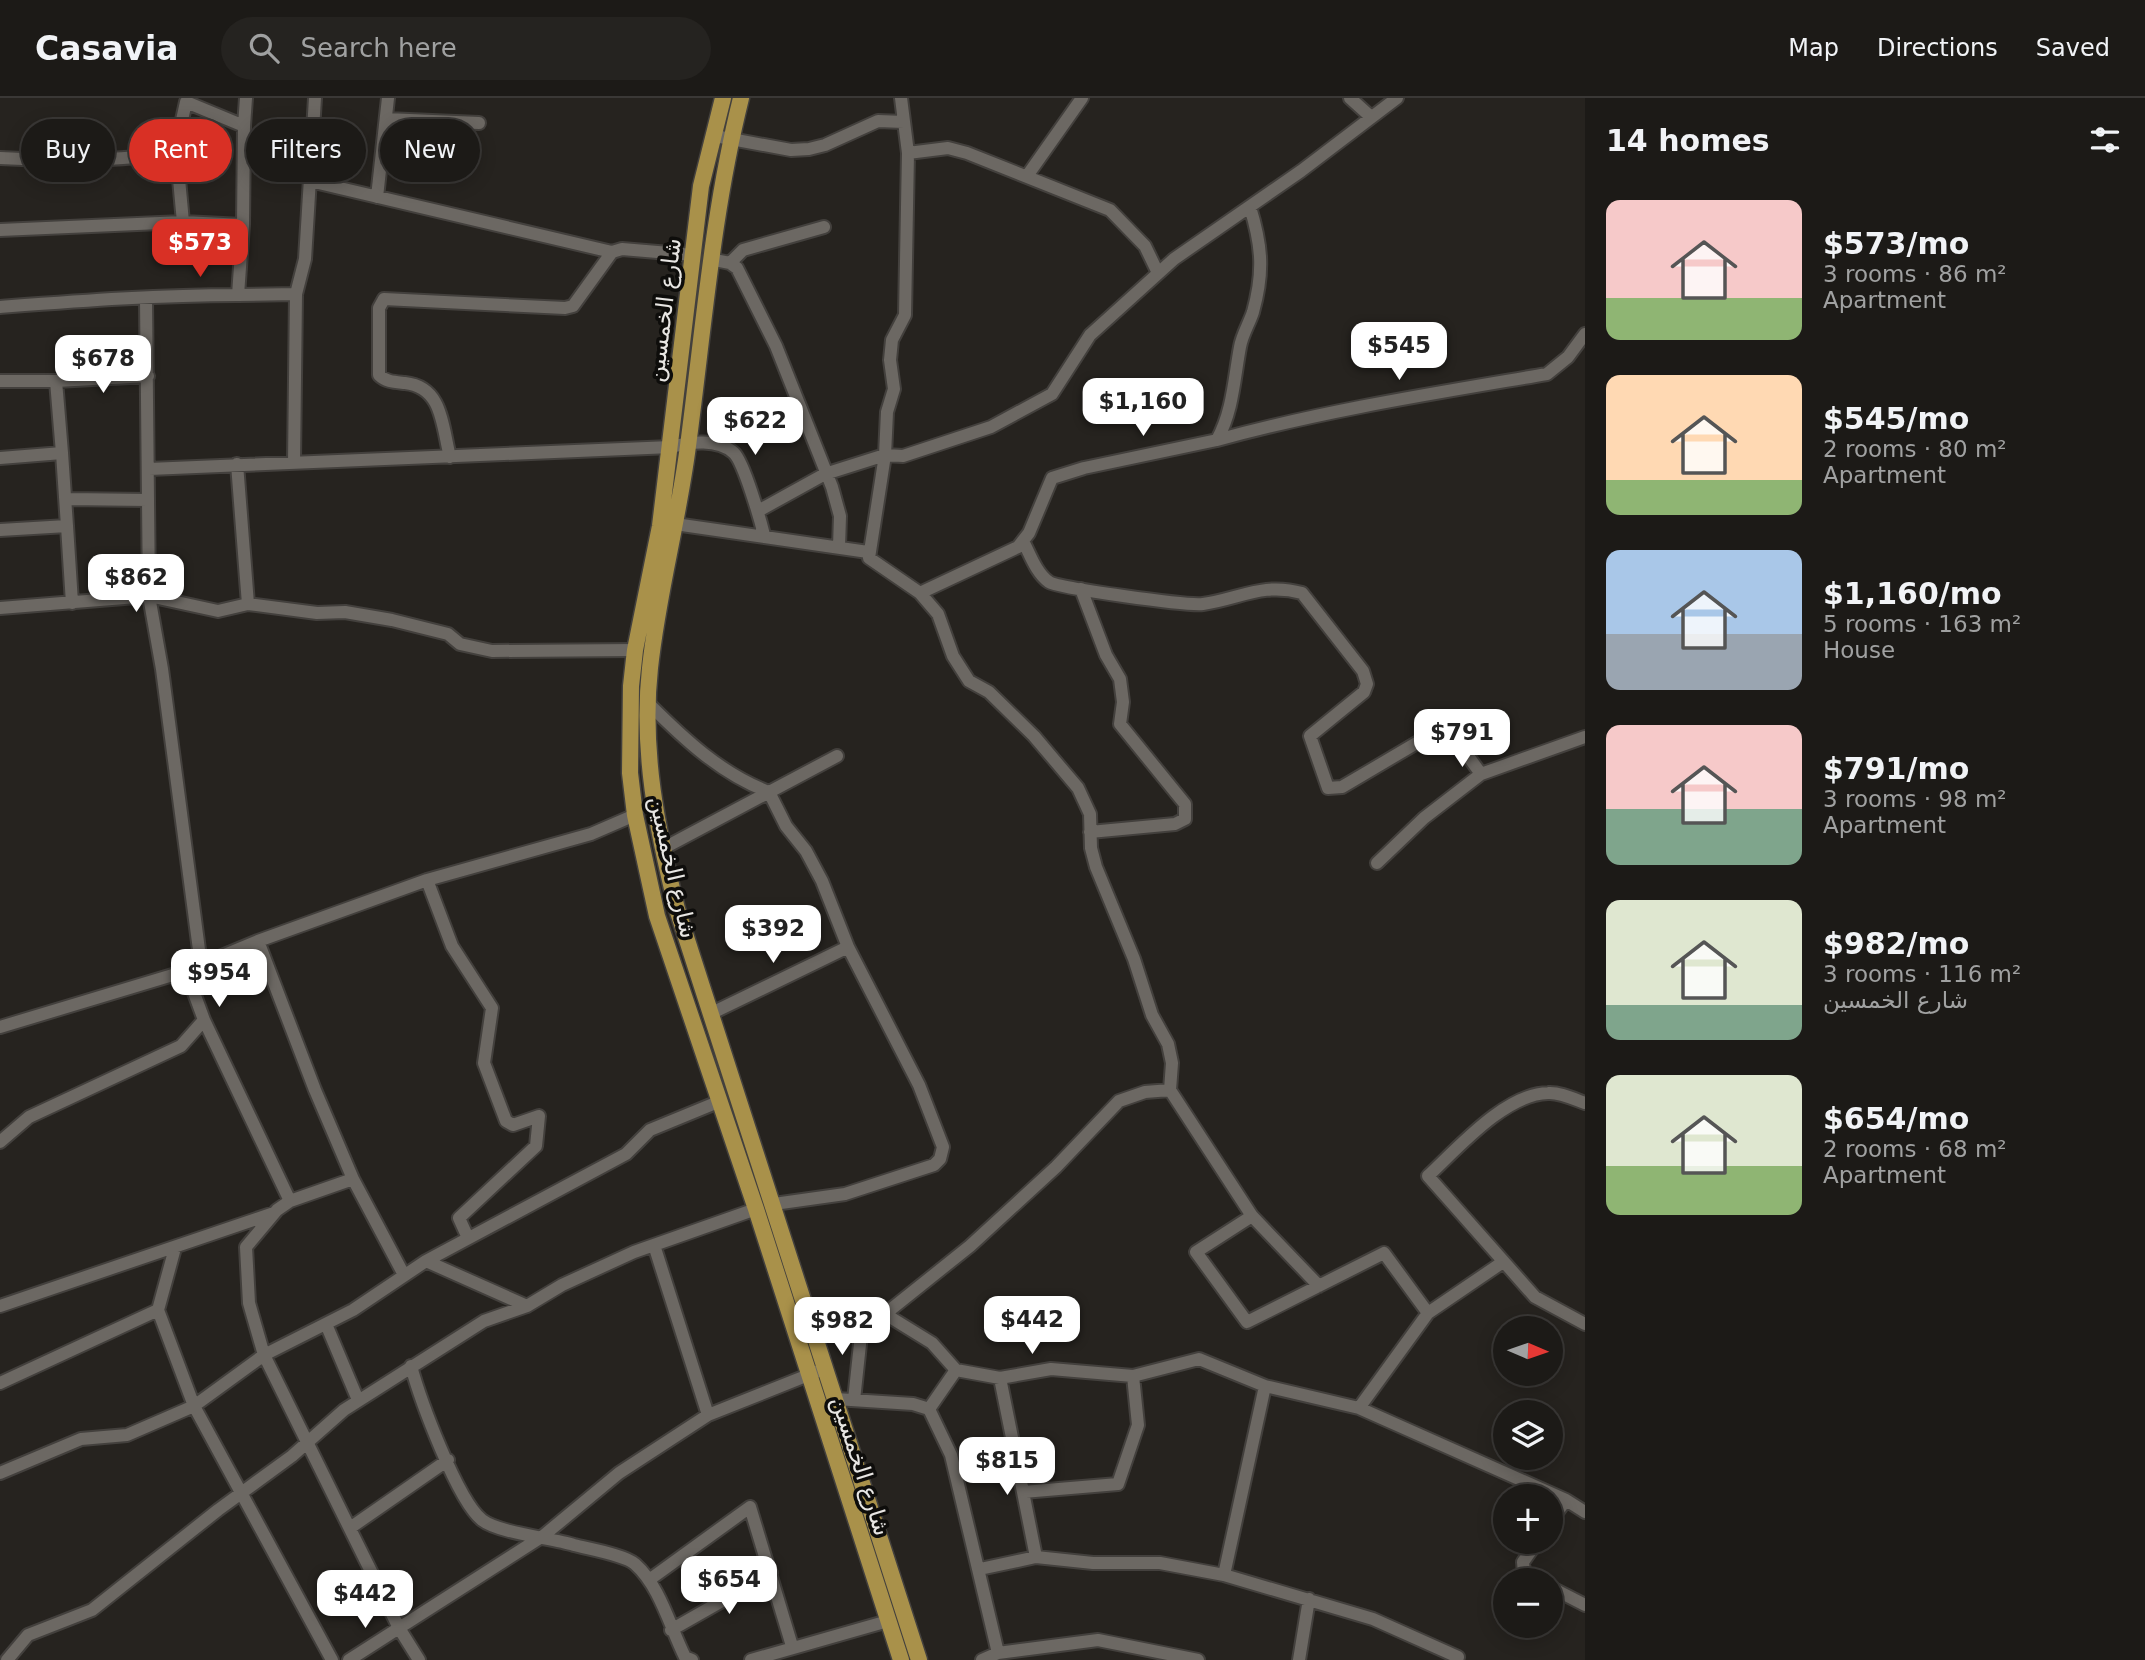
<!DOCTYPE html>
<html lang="en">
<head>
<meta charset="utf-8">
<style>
	body { margin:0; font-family:"DejaVu Sans",Cairo,sans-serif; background:#252320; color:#f1f3f6; height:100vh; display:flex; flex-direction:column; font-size:26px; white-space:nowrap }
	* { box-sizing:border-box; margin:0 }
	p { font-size:23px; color:#a0a1a1 }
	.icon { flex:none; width:38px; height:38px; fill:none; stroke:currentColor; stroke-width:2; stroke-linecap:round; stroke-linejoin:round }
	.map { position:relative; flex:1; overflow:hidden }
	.panel { display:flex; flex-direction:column; background:#1c1a17; width:560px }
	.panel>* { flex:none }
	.banner { position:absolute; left:21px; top:21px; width:665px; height:63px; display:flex; gap:14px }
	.needle { width:46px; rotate:92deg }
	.controls { position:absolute; left:1493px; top:1218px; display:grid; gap:14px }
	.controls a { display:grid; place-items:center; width:70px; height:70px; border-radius:50%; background:#1c1a17; box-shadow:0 4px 18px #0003,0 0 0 2px #3a3836; font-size:35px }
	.price { position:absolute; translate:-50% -60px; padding:0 16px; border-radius:14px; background:#fff; color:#222; font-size:23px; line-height:46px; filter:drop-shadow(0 2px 4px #0008) }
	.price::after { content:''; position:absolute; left:50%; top:42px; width:21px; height:16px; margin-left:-10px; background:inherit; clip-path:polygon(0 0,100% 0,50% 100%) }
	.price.active { background:#d93025; color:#fff }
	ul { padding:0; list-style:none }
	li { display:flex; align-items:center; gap:21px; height:175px; padding:0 21px }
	li span { display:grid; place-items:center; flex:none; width:196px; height:140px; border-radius:14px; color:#555 }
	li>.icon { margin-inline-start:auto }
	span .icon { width:84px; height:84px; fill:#fffc; stroke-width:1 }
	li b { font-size:30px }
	h2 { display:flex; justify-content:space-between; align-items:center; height:84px; padding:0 21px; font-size:30px }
	.tag { padding:0 24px; border-radius:32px; background:#1c1a17; box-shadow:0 4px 18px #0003,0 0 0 2px #3a3836; font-size:24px; line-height:63px }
	.tag.active { background:#d93025; color:#fff }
	header { display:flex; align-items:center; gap:42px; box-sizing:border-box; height:98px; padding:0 35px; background:#1c1a17; border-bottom:2px solid #3a3836 }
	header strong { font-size:33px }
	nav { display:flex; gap:38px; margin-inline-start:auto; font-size:24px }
	.search { width:490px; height:63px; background:#252320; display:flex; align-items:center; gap:18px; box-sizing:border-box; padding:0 24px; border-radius:38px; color:#a0a1a1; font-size:26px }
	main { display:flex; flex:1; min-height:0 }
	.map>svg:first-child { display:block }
</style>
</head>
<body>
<header>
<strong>Casavia</strong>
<div class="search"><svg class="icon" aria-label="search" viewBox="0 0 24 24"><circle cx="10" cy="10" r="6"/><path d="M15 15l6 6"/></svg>Search here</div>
<nav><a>Map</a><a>Directions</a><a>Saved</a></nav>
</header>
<main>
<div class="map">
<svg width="1585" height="1562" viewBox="0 0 1585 1562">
	<rect width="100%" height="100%" fill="#26231f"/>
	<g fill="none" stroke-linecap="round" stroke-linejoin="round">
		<g stroke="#43403d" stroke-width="16">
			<path id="minor" d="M901,0L908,55L905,217L892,242L890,262L894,291L887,314L885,357L869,460L920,495L938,516L953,558L969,583L989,594L1034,638L1078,690L1090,716L1091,750L1096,769L1134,861L1152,917L1168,946L1172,965L1170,992
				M1350,0L1371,19
				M386,21L479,25
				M715,38L791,52L809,51L825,47L878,23L904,24
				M176,49L183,124L243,127L244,28
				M908,55L948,50L967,55L1110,112L1145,148L1158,175
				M0,60C35,62 150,66 176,49L186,4L244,28L246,0
				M1027,78L1082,0
				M310,83L612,154
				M377,99L388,0
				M0,132L183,124
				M710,161L730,165L737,170L776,248L832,389L840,418L839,449
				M730,165L743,152L824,129
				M238,197L296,196L305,161L315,0
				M0,209C80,203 158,197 238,197L243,127
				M0,283H56L62,355
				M56,283L148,278
				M1217,342C1326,312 1436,295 1547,276L1568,259L1585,236
				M450,359C442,328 443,289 405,285C395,284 386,284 379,277V210L384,201L565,210L573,208L612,154L622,151L693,157
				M0,360L62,355L67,428L0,432
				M294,364L296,196
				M237,366L248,506L317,515L345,514L392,522L448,536L460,546L492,553L635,552
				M149,371L671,349C689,344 718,340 734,355C744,365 760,421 764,437
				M67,401L148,402L146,201
				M758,413L825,376L885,357L903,358L991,329L1052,296L1090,237L1174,161L1301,73L1397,0
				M675,426L868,454
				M67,428L72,505
				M1023,443C1030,456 1036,475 1049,484C1058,490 1187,508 1203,506C1239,501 1263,484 1302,495L1363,573L1367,586L1364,594L1310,638L1328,690L1342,689L1442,630L1450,633L1481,676
				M1081,491L1106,557L1120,581L1123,604L1120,626L1185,706V721L1175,726L1090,734
				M920,495L1018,449L1029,435L1052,380L1084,370L1217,342C1233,313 1234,281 1240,249C1242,237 1249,226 1253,214C1264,174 1262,148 1250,109
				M0,510L149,498L148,402
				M648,605C684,641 721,676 769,694L786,728L806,753L822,783L848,849L919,987L943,1049L940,1061L934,1067L845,1096L774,1106
				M662,751L837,658
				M1377,765L1424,720L1481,676L1585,639
				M258,843L427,782
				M201,867L162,571L149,498L218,513L248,506
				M186,873L258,843L315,992L353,1081L290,1103L277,1112L246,1149L249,1205L264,1257L353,1212L426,1163L527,1208
				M712,915L848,849
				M204,922L290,1103
				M0,929L186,873L204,922L181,948L29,1019L0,1044
				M1585,1005C1574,1001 1559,994 1548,995C1505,996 1458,1050 1428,1078L1535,1199L1585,1226
				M353,1081L404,1177
				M468,1140L459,1120L536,1048L539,1018L513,1027L506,1023L484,965L492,910L452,848L427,782L591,736L635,717
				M654,1147L708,1317
				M426,1163L626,1056L650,1032L718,1004
				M1503,1164L1428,1215L1359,1310L1566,1402L1585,1414
				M1319,1188L1252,1118L1196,1154L1247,1224L1384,1155L1428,1215
				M0,1208L274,1115
				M158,1212L194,1308L264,1257L399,1530L349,1562
				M885,1216L970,1148L1056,1069L1119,1003L1145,994L1170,992L1252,1118
				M811,1224L885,1216L932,1245L956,1272L1000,1280L1051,1271L1133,1278L1138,1327L1118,1386L1023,1394L1000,1280
				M326,1226L358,1302
				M411,1268C420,1301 457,1402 482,1422C499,1435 551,1440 574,1447C589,1451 625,1457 635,1466C660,1488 670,1529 685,1559L692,1562
				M1133,1278L1199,1261L1265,1288L1359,1310
				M0,1285L158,1212L175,1150
				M836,1301L913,1306L929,1311L951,1357L998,1555
				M854,1302L863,1218
				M929,1311L956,1272
				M0,1375L81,1341L127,1337L194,1308L332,1562
				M1023,1394L1036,1459
				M1550,1424L1566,1402
				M350,1430L448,1362
				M1537,1444L1523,1464L1524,1475L1538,1482
				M980,1471L1036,1459L1093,1465H1160L1224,1477L1373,1521L1458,1559L1457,1562
				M1224,1477L1265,1288
				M649,1482L750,1409L792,1548
				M1550,1489L1585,1507
				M671,1532L771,1475
				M7,1562L28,1537L92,1512L218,1412L292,1358L344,1312L484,1223L527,1208L562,1187L634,1154L756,1111
				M419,1562L399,1530L543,1438L619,1375L708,1317L826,1270
				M751,1562L888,1523
				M982,1562L998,1555L1098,1542L1198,1562
				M1299,1562L1309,1501"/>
		</g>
		<g stroke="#43403d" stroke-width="19">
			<path id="major" d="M723,0L701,88L660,428L635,552L631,588L630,675L635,717L657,818L756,1111L901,1562
				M741,0C713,112 704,226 689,340C680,417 658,493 650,570C641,652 657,732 677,811L919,1562"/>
		</g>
		<use href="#minor" stroke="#6c6863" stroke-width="12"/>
		<use href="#major" stroke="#a9914a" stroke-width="16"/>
	</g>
	<g text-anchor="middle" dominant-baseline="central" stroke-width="7" stroke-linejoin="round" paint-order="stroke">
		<g font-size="23" fill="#e8e6e3" stroke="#0e0d0b">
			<text transform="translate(664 212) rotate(-83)">شارع الخمسين</text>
			<text transform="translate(673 769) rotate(77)">شارع الخمسين</text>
			<text transform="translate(861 1368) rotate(72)">شارع الخمسين</text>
		</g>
	</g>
</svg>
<div class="controls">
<a><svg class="needle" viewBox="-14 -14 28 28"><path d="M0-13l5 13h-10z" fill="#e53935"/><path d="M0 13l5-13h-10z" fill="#a0a1a1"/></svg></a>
<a><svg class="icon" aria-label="layers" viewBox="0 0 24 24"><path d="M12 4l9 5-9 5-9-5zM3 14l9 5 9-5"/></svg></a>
<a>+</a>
<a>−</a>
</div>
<b class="price active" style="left:200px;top:181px">$573</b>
<b class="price" style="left:1399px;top:284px">$545</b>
<b class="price" style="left:103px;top:297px">$678</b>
<b class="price" style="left:1143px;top:340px">$1,160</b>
<b class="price" style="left:755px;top:359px">$622</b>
<b class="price" style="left:136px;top:516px">$862</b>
<b class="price" style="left:1462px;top:671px">$791</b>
<b class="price" style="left:773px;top:867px">$392</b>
<b class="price" style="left:219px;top:911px">$954</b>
<b class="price" style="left:1032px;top:1258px">$442</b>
<b class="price" style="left:842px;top:1259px">$982</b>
<b class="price" style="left:1007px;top:1399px">$815</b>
<b class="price" style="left:729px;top:1518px">$654</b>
<b class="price" style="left:365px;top:1532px">$442</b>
<div class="banner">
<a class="tag">Buy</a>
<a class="tag active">Rent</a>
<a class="tag">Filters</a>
<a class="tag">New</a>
</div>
</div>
<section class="panel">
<h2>14 homes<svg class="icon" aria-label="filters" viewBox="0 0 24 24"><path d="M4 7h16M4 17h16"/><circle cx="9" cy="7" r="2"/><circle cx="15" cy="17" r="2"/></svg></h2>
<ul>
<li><span style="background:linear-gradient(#f6c9c9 70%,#8fb573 0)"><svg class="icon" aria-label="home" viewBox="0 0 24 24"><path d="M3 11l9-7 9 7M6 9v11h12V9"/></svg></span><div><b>$573/mo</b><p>3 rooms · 86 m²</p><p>Apartment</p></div></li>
<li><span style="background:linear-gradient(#ffd9b3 75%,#8fb573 0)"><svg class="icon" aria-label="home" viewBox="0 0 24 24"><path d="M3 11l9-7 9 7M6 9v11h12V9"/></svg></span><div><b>$545/mo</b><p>2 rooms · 80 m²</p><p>Apartment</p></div></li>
<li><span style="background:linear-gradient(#a9c7e8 60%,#9aa5b1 0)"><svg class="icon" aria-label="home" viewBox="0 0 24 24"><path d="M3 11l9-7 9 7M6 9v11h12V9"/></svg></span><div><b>$1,160/mo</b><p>5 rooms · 163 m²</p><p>House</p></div></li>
<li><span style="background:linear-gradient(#f6c9c9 60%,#7fa58c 0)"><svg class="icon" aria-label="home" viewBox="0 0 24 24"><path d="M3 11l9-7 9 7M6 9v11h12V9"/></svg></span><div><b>$791/mo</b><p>3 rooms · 98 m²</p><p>Apartment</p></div></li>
<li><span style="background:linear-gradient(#dfe7d0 75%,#7fa58c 0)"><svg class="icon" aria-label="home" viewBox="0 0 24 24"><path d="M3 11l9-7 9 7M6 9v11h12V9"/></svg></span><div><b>$982/mo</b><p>3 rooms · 116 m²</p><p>شارع الخمسين</p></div></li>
<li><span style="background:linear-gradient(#dfe7d0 65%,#8fb573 0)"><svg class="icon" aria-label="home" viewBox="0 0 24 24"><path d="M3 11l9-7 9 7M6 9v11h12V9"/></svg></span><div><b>$654/mo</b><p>2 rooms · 68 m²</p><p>Apartment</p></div></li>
</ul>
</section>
</main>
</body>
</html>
